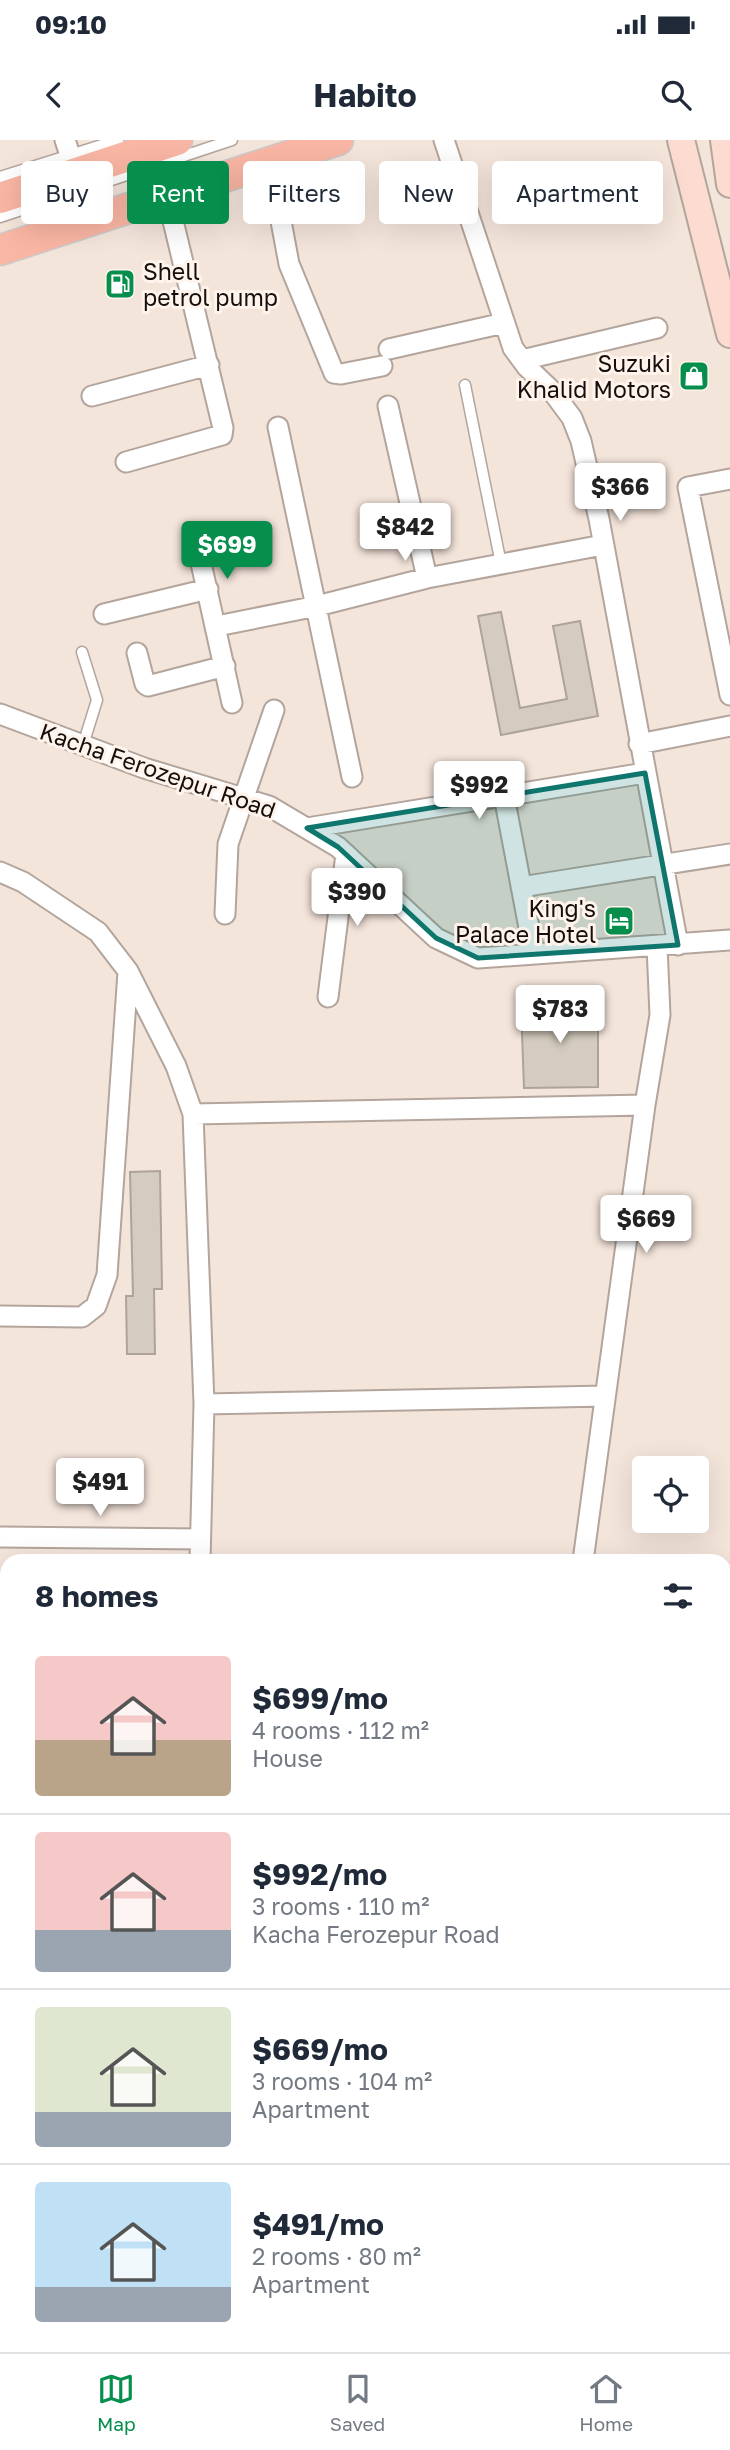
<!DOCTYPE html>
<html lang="en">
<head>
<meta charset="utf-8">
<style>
	body { margin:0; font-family:"Golos Text",sans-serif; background:#f6f6f7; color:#1f2937; height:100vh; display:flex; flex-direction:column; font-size:26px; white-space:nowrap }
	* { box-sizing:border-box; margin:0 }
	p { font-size:23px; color:#747a83 }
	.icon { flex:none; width:38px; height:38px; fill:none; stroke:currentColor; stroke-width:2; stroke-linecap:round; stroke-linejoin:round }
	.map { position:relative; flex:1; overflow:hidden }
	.side { position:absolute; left:0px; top:1414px; width:732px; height:798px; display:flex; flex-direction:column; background:#fff; border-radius:21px 21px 0 0; box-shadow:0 7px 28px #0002 }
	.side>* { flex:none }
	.guide { position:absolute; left:21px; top:21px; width:690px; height:63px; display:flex; gap:14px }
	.fabs { position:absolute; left:632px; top:1316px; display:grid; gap:14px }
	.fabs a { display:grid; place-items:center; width:77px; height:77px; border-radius:7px; background:#fff; box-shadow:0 7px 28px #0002; font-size:35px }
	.price { position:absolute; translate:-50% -60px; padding:0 16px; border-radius:7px; background:#fff; color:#222; font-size:23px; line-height:46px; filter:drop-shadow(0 2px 4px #0008) }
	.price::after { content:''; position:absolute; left:50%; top:42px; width:21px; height:16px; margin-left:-10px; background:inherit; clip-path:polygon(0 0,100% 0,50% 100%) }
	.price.on { background:#058e4c; color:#fff }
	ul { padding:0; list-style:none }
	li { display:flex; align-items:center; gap:21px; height:175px; padding:0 35px }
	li+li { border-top:2px solid #e0e1e3 }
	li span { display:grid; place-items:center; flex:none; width:196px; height:140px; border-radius:7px; color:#555 }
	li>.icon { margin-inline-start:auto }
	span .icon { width:84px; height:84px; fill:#fffc; stroke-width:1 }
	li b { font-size:30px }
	h2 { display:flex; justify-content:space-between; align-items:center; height:84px; padding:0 35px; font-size:30px }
	.chip { padding:0 24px; border-radius:7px; background:#fff; box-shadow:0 7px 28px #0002; font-size:24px; line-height:63px }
	.chip.on { background:#058e4c; color:#fff }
	.status { display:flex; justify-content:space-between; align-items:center; height:49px; padding:0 35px; background:#fff; direction:ltr }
	.status svg { height:19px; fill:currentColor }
	header { display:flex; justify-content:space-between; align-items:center; height:91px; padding:0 35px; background:#fff; font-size:32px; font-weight:700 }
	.dock { display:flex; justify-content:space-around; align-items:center; height:98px; border-top:2px solid #e0e1e3; background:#fff; font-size:19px; color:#747a83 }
	.dock a { display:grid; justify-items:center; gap:4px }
	.dock .on { color:#058e4c }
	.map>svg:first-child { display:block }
</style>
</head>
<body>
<div class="status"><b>09:10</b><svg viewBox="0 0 49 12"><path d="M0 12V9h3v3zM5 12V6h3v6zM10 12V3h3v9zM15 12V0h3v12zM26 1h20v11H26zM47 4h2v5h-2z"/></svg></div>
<header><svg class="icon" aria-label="back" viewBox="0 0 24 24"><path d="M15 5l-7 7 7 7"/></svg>Habito<svg class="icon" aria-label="search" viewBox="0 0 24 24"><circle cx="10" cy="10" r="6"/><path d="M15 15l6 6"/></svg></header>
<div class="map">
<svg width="730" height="2212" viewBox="0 0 730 2212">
	<defs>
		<pattern id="cemetery-stones" width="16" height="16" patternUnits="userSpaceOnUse" patternTransform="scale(1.75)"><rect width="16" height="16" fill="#f1bdbe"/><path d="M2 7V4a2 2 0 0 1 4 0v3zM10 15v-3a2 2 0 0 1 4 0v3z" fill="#cea1a2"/></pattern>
	</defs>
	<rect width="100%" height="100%" fill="#f4e5db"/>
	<path fill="url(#cemetery-stones)" d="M0,2107L7,2108V2205H320L331,2212H0Z"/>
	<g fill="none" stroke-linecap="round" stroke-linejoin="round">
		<path stroke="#a4945f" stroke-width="5" d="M724,1738L730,1705
			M641,2212L642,2205"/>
	</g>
	<path fill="#d5ccbf" stroke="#ada497" stroke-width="2" d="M501,472L520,568L567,559L553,486L580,481L598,576L501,595L478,476Z
		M598,862V947L524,948L521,865Z
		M160,1031L162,1149H154L155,1214H127L126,1156H133L130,1032Z"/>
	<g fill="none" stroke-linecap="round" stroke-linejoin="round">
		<g stroke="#b3a59c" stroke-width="13">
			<path id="service" d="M0,37L118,0
				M0,77L232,0
				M465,245L501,424
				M82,512L97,560L83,605"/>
		</g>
		<g stroke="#b3a59c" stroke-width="23">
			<path id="minor" d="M65,0L70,15
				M444,0L513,208L527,227L552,251L572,278L581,301L599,379L678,805
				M270,22L289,124L334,233L341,234L382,226
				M389,209L504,183
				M522,220L657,188
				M92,256L209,225
				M388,266L427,438
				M278,287L352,637
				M126,322L222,295L223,288L167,56
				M730,339L688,347L730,555
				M197,405L232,563
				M104,474L208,449
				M217,486L317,466L427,438L603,405
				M137,513L145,544L148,546L225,526
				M0,574L144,628L269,666L338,707L436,798L478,818L730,800
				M639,604L730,586
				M504,656L534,814
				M307,688L645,633
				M0,732L23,742L98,792L128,831L176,926L193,974L204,1264L200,1421
				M521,747L730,714
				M225,774L228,704L274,570
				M328,857L346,714
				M193,974L645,965
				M0,1176L82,1177L96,1166L107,1135L128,832
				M204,1264L605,1256
				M0,1397L200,1399
				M583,1421L645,965L660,875L657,806
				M0,1711L7,1714
				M0,1785L7,1771
				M0,1848L7,1849
				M0,1964L7,1966
				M724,1999H730
				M497,2212L499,2205"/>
		</g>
		<g stroke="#b3a59c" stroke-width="28">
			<path id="tertiary" d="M0,2093L7,2094
				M355,2205L366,2212"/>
		</g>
		<g stroke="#b3a59c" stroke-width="30">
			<path id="secondary" d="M681,0L730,194
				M724,0L730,44
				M724,1634L730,1604
				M724,1879L730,1851
				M621,2212L622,2205
				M663,2212L665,2205"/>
		</g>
		<g stroke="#cbcaca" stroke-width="33">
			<path id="primary" d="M0,58L177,0
				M0,110L338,0"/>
		</g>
		<use href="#service" stroke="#fff" stroke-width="10"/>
		<use href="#minor" stroke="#fff" stroke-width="19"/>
		<use href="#tertiary" stroke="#fff" stroke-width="24"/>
		<use href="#secondary" stroke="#fcdbd1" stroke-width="26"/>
		<use href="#primary" stroke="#fab6a4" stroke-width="30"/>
	</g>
	<path fill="#0f766e" fill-opacity="0.2" stroke="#0f766e" stroke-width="5" stroke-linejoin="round" d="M645,633L678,805L478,818L436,798L338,707L307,688Z"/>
	<defs>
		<g id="fuel-square" transform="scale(1.575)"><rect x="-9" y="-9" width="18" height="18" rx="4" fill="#058e4c" stroke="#fff3eb"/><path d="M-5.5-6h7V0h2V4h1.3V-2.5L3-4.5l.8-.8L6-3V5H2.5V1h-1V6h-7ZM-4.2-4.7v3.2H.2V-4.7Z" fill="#fff"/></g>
		<g id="shop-square" transform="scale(1.575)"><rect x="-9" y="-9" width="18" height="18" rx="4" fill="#058e4c" stroke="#fff3eb"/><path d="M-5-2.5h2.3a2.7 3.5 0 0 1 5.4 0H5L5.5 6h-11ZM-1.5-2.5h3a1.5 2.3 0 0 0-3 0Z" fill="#fff"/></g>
		<g id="hotel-square" transform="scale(1.575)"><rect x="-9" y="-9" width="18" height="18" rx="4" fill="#058e4c" stroke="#fff3eb"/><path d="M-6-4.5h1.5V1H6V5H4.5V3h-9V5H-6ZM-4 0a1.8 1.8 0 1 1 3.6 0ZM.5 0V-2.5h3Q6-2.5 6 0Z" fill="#fff"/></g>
	</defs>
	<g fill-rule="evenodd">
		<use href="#fuel-square" x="120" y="144"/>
		<use href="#shop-square" x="694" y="236"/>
		<use href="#hotel-square" x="619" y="781"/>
	</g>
	<g text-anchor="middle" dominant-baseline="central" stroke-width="6" stroke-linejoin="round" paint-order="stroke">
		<g font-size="23" fill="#140f0c" stroke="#fff3eb" text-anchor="end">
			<text x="143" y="131" text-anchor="start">Shell<tspan x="143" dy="26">petrol pump</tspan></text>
			<text x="671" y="223">Suzuki<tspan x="671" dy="26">Khalid Motors</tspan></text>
			<text x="596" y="768">King's<tspan x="596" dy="26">Palace Hotel</tspan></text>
		</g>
		<g font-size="23" fill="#140f0c" stroke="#fff3eb">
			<text transform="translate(158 630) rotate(19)">Kacha Ferozepur Road</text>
		</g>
	</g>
</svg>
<div class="fabs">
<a><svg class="icon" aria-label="locate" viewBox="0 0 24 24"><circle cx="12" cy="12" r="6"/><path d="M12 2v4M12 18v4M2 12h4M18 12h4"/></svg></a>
</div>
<b class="price" style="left:620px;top:383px">$366</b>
<b class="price" style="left:405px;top:423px">$842</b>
<b class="price on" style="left:227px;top:441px">$699</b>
<b class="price" style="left:479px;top:681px">$992</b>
<b class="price" style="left:357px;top:788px">$390</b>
<b class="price" style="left:560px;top:905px">$783</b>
<b class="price" style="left:646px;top:1115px">$669</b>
<b class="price" style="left:100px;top:1378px">$491</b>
<div class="guide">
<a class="chip">Buy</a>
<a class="chip on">Rent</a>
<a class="chip">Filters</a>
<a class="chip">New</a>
<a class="chip">Apartment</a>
</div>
<section class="side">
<h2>8 homes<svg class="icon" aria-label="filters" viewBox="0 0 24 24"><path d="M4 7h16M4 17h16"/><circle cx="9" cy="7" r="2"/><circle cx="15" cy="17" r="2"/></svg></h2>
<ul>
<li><span style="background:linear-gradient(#f6c9c9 60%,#b9a48a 0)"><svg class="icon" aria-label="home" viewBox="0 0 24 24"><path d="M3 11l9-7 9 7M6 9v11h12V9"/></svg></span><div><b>$699/mo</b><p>4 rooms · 112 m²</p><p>House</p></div></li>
<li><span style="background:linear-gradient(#f6c9c9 70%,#9aa5b1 0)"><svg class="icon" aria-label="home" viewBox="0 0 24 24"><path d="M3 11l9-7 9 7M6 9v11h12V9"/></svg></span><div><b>$992/mo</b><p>3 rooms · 110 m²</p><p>Kacha Ferozepur Road</p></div></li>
<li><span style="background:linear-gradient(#dfe7d0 75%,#9aa5b1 0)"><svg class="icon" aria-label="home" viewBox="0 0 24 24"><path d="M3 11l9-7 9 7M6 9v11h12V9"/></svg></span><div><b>$669/mo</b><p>3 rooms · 104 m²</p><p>Apartment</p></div></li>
<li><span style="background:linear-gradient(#bfe0f5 75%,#9aa5b1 0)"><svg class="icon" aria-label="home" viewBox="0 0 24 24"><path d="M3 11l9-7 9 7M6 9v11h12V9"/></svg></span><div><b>$491/mo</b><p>2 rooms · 80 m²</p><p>Apartment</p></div></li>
</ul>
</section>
</div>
<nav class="dock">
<a class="on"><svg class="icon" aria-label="map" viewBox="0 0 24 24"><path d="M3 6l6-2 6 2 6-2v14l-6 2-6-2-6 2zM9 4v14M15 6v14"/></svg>Map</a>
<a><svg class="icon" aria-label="saved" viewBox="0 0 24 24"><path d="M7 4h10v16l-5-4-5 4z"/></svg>Saved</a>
<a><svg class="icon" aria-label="home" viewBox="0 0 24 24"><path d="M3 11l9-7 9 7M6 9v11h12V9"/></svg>Home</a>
</nav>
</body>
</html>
